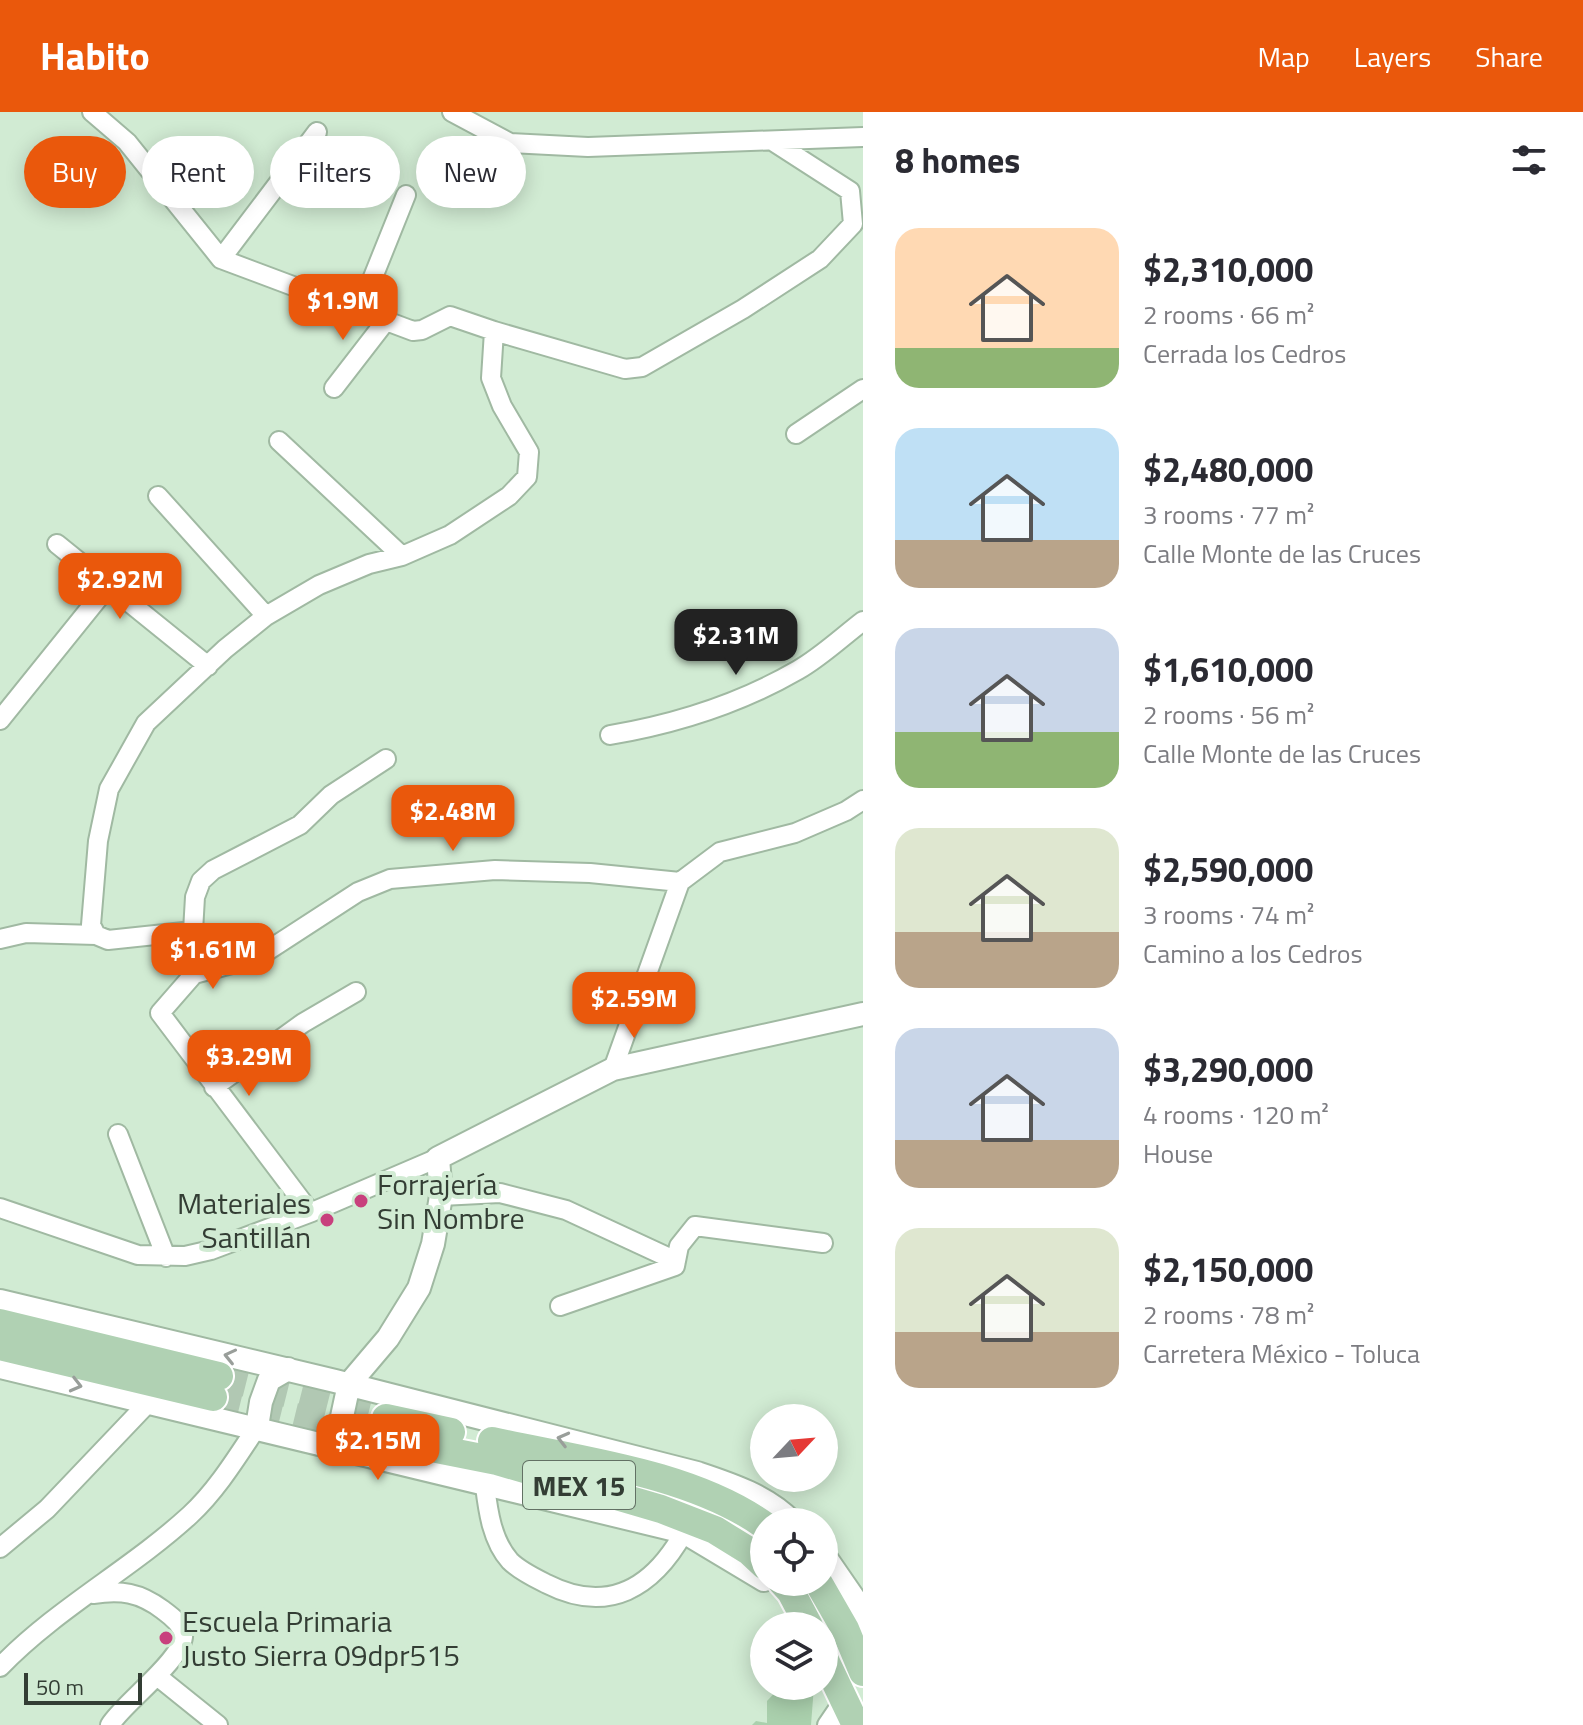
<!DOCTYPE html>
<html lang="en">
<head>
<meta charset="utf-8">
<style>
	body { margin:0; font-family:"Titillium Web",sans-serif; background:#f7f7f7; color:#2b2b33; height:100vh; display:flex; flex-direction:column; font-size:30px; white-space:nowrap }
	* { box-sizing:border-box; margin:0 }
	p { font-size:26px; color:#7c7c81 }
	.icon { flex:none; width:44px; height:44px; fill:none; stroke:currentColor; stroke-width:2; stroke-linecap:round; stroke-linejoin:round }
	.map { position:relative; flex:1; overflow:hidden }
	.drawer { display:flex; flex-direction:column; background:#fff; width:720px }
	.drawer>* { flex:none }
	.banner { position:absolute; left:24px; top:24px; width:718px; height:72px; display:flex; gap:16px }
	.needle { width:52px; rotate:64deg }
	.tools { position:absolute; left:750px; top:1292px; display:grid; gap:16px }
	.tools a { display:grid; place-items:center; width:88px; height:88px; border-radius:50%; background:#fff; box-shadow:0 4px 20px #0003; font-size:40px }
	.scale { position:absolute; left:24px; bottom:20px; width:118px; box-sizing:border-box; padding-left:8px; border:4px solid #333d34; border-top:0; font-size:22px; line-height:28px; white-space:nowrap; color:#333d34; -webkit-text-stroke:6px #d1ebd3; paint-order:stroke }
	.price { position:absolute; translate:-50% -68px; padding:0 18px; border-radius:16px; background:#ea580c; color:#fff; font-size:26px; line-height:52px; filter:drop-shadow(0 2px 4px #0008) }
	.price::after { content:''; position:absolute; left:50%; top:48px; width:24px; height:18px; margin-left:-12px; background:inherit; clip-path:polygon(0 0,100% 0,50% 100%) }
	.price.on { background:#222; color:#fff }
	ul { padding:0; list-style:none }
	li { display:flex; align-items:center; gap:24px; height:200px; padding:0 32px }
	li span { display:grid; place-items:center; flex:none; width:224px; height:160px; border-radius:24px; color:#555 }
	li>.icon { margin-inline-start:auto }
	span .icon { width:96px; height:96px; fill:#fffc; stroke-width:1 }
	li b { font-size:34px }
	h2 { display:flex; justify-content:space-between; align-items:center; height:96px; padding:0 32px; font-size:34px }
	.tag { padding:0 28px; border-radius:36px; background:#fff; box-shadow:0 4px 20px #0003; font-size:28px; line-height:72px }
	.tag.on { background:#ea580c; color:#fff }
	header { display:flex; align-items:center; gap:48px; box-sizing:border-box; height:112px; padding:0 40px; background:#ea580c; color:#fff }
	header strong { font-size:38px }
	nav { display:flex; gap:44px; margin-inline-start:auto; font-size:28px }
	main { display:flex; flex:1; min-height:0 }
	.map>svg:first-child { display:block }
</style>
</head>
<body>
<header>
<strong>Habito</strong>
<nav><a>Map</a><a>Layers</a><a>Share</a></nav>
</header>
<main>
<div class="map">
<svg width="863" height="1613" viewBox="0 0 863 1613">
	<rect width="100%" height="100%" fill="#d1ebd3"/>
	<path fill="#aad0ad" d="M781,1574H814L811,1613H752L756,1609L767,1611V1589Z"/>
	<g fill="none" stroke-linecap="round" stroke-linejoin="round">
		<path stroke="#b1c8b3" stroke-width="28" stroke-dasharray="28 14" stroke-linecap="butt" d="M219,1264L386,1306
			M213,1285L381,1326"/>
		<g stroke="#a0b9a2" stroke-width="22">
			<path id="minor" d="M452,0L510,31L588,35L863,25
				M221,147L317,20
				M359,200L406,83
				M494,219L625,257L642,255L743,197L820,147L853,112L850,79L774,30
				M334,276L385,210
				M796,322L863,277
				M279,329L402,444
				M158,384L266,504
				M57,432L208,554
				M0,608L108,474
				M610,623C675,612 741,591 798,558C821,545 842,525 863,509
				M193,819L195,785L201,769L213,758L300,713L331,683L386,647
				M96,823L108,828L193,819L258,845
				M0,827L26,821L96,823L91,813L98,729L109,677L146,611L225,537L266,504L319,473L369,452L402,444L450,423L509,384L527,365L529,340L502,294L491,266L494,219L450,204L422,218L413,219L221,147L127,30L92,0
				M613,957L680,770L720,740L795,721L846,699L863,688
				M214,975L303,911L356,880
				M118,1022L166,1145
				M441,1084L500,1081L566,1098L676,1149
				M0,1096L138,1143L185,1144L211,1138L312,1100L438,1046
				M312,1100L307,1096L160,901L194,862L258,845L358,780L390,767L495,758L590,761L680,770
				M560,1194L675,1154L679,1134L695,1114L823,1131
				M485,1374C488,1399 492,1429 510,1449C520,1459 535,1466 547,1472C608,1503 653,1476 684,1420
				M0,1436L47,1397L148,1291
				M93,1482C121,1478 139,1480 163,1498C171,1504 181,1511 183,1521C187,1545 123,1591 110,1613
				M0,1555C57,1496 130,1458 190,1403C217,1378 237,1345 257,1315
				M157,1564L218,1613
				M827,1613L844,1588"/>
		</g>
		<g stroke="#a0b9a2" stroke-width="26">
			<path id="tertiary" d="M0,1189L335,1269L697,1361C730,1372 767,1384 792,1410
				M0,1255L684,1420L764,1468
				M257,1315L261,1290L269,1268L288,1257
				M322,1332L340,1314L349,1272L388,1226L419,1176L433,1132L441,1084L438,1046L613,957L863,902
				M824,1443L855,1488L863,1509"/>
		</g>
		<g stroke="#fff" stroke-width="32">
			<path id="primary" d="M0,1211L219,1264
				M0,1234L213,1285
				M386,1306L451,1320
				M381,1326L497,1349L661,1397L715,1418L749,1439L764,1453
				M492,1329C579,1348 691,1361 764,1413
				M782,1470L791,1480L809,1514
				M818,1470L845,1517L863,1560
				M824,1546L856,1613"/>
		</g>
		<use href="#minor" stroke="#fff" stroke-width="18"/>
		<use href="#tertiary" stroke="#fff" stroke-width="22"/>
		<use href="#primary" stroke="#b0d1b3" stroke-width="28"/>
	</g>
	<defs><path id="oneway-chevron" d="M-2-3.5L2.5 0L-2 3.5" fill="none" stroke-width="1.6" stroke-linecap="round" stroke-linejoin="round" transform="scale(2)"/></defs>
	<g stroke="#999e9a">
		<use href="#oneway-chevron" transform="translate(230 1244) rotate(-167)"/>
		<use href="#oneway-chevron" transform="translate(76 1273) rotate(14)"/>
		<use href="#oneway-chevron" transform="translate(563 1327) rotate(-166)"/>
	</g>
	<g fill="#c8407d" stroke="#d1ebd3" stroke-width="3">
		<circle cx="361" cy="1089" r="8"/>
		<circle cx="327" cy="1108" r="8"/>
		<circle cx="166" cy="1526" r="8"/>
	</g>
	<g text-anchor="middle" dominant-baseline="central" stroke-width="8" stroke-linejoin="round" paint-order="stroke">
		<rect fill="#d1ebd3" stroke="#627164" stroke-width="2" x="523" y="1349" width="112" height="48" rx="6"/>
		<g font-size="28" font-weight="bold" fill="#333d34">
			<text x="579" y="1373">MEX 15</text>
		</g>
		<g font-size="30" fill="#333d34" stroke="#d1ebd3" text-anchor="start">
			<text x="377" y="1072">Forrajería<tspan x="377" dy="34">Sin Nombre</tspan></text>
			<text x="311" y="1091" text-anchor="end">Materiales<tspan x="311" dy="34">Santillán</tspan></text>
			<text x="182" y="1509">Escuela Primaria<tspan x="182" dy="34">Justo Sierra 09dpr515</tspan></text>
		</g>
	</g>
</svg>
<div class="tools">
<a><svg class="needle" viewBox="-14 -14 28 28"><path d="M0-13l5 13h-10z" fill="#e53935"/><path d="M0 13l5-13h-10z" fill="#7c7c81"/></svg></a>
<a><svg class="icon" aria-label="locate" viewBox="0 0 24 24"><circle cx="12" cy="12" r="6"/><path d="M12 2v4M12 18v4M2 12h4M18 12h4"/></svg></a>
<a><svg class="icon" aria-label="layers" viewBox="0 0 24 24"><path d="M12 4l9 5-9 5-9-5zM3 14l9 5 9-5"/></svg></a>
</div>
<div class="scale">50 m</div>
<b class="price" style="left:343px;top:230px">$1.9M</b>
<b class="price" style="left:120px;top:509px">$2.92M</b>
<b class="price on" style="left:736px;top:565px">$2.31M</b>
<b class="price" style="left:453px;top:741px">$2.48M</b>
<b class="price" style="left:213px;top:879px">$1.61M</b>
<b class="price" style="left:634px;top:928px">$2.59M</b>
<b class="price" style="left:249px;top:986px">$3.29M</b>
<b class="price" style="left:378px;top:1370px">$2.15M</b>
<div class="banner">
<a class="tag on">Buy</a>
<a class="tag">Rent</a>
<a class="tag">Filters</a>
<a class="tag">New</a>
</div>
</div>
<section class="drawer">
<h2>8 homes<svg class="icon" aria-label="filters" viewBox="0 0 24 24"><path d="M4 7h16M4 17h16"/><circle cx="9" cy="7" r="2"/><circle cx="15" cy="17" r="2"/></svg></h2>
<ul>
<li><span style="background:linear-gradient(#ffd9b3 75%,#8fb573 0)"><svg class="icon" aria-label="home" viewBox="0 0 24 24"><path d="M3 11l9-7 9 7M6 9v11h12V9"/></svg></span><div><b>$2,310,000</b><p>2 rooms · 66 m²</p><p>Cerrada los Cedros</p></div></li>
<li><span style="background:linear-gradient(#bfe0f5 70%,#b9a48a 0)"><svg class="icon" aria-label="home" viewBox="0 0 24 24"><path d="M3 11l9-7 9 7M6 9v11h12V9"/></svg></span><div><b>$2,480,000</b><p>3 rooms · 77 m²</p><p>Calle Monte de las Cruces</p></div></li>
<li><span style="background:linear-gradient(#c9d6e8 65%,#8fb573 0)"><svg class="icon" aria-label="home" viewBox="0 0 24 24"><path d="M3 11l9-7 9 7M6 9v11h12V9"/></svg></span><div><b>$1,610,000</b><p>2 rooms · 56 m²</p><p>Calle Monte de las Cruces</p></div></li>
<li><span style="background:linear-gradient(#dfe7d0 65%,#b9a48a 0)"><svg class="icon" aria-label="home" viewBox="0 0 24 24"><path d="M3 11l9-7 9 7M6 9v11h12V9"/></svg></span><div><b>$2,590,000</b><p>3 rooms · 74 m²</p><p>Camino a los Cedros</p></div></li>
<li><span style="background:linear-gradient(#c9d6e8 70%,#b9a48a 0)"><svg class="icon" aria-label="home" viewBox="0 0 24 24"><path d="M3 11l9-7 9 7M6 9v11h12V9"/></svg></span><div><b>$3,290,000</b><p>4 rooms · 120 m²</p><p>House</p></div></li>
<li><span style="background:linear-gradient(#dfe7d0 65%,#b9a48a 0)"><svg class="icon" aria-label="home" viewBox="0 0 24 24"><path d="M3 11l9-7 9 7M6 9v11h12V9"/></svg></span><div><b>$2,150,000</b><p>2 rooms · 78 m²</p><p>Carretera México - Toluca</p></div></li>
</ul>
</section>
</main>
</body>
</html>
